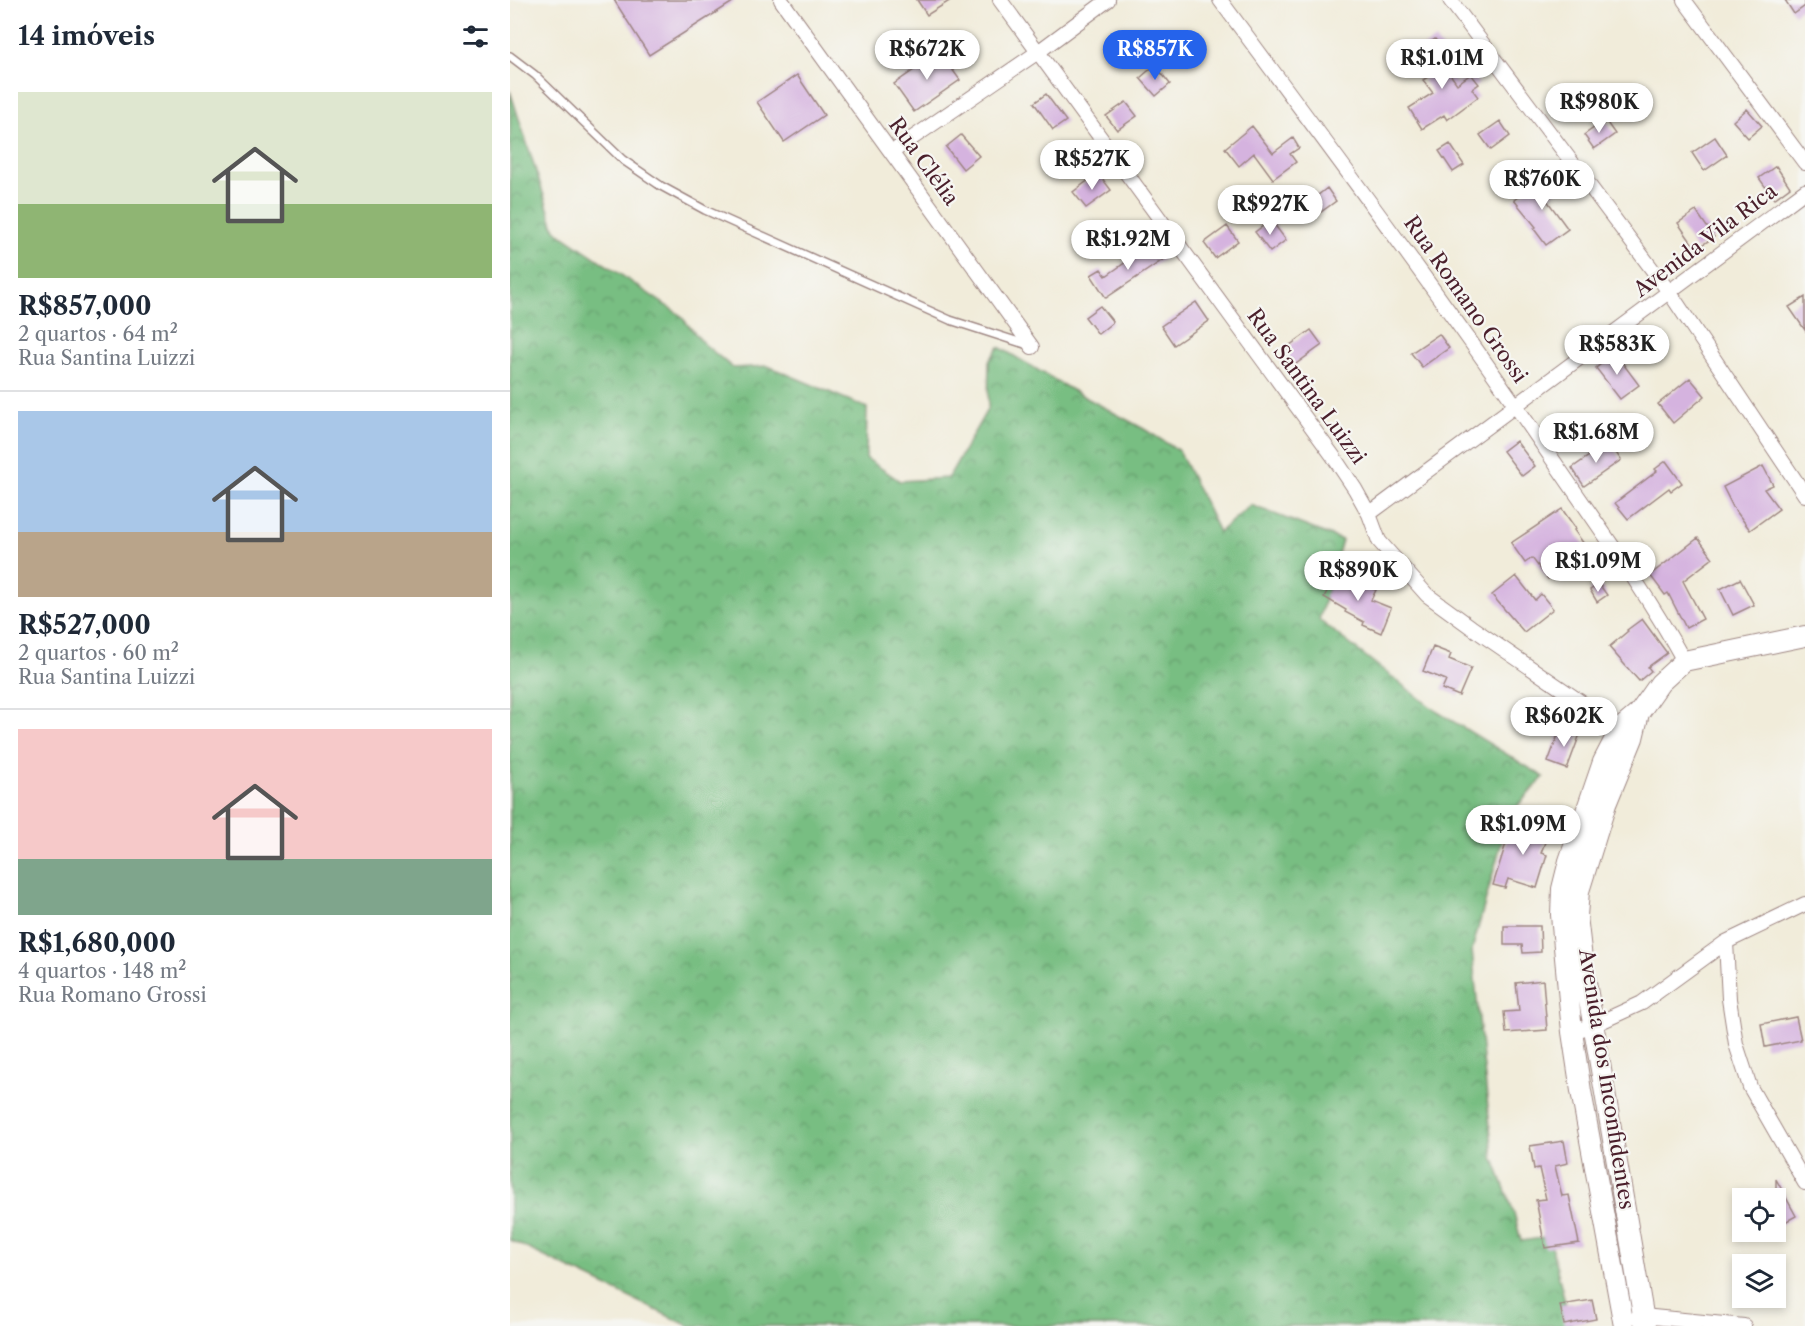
<!DOCTYPE html>
<html lang="pt">
<head>
<meta charset="utf-8">
<style>
	body { margin:0; font-family:"Libre Caslon Text",serif; background:#f2f2f3; color:#1f2937; height:100vh; display:flex; flex-direction:column; font-size:22px; white-space:nowrap }
	* { box-sizing:border-box; margin:0 }
	p { font-size:20px; color:#747a83 }
	.icon { flex:none; width:33px; height:33px; fill:none; stroke:currentColor; stroke-width:2; stroke-linecap:round; stroke-linejoin:round }
	.map { position:relative; flex:1; overflow:hidden }
	.drawer { display:flex; flex-direction:column; background:#fff; width:510px }
	.drawer>* { flex:none }
	.tools { position:absolute; left:1222px; top:1188px; display:grid; gap:12px }
	.tools a { display:grid; place-items:center; width:54px; height:54px; border-radius:0px; background:#fff; box-shadow:0 3px 9px #0003; font-size:30px }
	.price { position:absolute; translate:-50% -51px; padding:0 14px; border-radius:21px; background:#fff; color:#222; font-size:20px; line-height:39px; filter:drop-shadow(0 2px 3px #0008) }
	.price::after { content:''; position:absolute; left:50%; top:36px; width:18px; height:14px; margin-left:-9px; background:inherit; clip-path:polygon(0 0,100% 0,50% 100%) }
	.price.active { background:#2563eb; color:#fff }
	ul { padding:0; list-style:none }
	li { display:grid; align-content:center; gap:12px; height:318px; padding:0 18px }
	li+li { border-top:2px solid #e0e1e3 }
	li span { display:grid; place-items:center; height:186px; border-radius:0px; color:#555 }
	li>.icon { margin-inline-start:auto }
	span .icon { width:108px; height:108px; fill:#fffc; stroke-width:1 }
	li b { font-size:26px }
	h2 { display:flex; justify-content:space-between; align-items:center; height:72px; padding:0 18px; font-size:26px }
	main { display:flex; flex:1; min-height:0 }
	.map>svg:first-child { display:block }
</style>
</head>
<body>
<main>
<section class="drawer">
<h2>14 imóveis<svg class="icon" aria-label="filters" viewBox="0 0 24 24"><path d="M4 7h16M4 17h16"/><circle cx="9" cy="7" r="2"/><circle cx="15" cy="17" r="2"/></svg></h2>
<ul>
<li><span style="background:linear-gradient(#dfe7d0 60%,#8fb573 0)"><svg class="icon" aria-label="home" viewBox="0 0 24 24"><path d="M3 11l9-7 9 7M6 9v11h12V9"/></svg></span><div><b>R$857,000</b><p>2 quartos · 64 m²</p><p>Rua Santina Luizzi</p></div></li>
<li><span style="background:linear-gradient(#a9c7e8 65%,#b9a48a 0)"><svg class="icon" aria-label="home" viewBox="0 0 24 24"><path d="M3 11l9-7 9 7M6 9v11h12V9"/></svg></span><div><b>R$527,000</b><p>2 quartos · 60 m²</p><p>Rua Santina Luizzi</p></div></li>
<li><span style="background:linear-gradient(#f6c9c9 70%,#7fa58c 0)"><svg class="icon" aria-label="home" viewBox="0 0 24 24"><path d="M3 11l9-7 9 7M6 9v11h12V9"/></svg></span><div><b>R$1,680,000</b><p>4 quartos · 148 m²</p><p>Rua Romano Grossi</p></div></li>
</ul>
</section>
<div class="map">
<svg width="1295" height="1326" viewBox="0 0 1295 1326">
	<defs>
		<pattern id="forest-crowns" width="20" height="18" patternUnits="userSpaceOnUse" patternTransform="scale(1.5)"><rect width="20" height="18" fill="#78be82"/><path d="M2 6a3 3 0 1 1 6 0M12 15a3 3 0 1 1 6 0" fill="none" stroke="#649a6b"/></pattern>
	</defs>
	<rect width="100%" height="100%" fill="#f6f6f2"/>
	<filter id="ink" filterUnits="userSpaceOnUse"><feTurbulence type="fractalNoise" baseFrequency=".0167" numOctaves="2"/><feDisplacementMap in="SourceGraphic" scale="12" xChannelSelector="R" yChannelSelector="G"/><feConvolveMatrix kernelMatrix="1 2 1 2 8 2 1 2 1" color-interpolation-filters="sRGB"/></filter>
	<filter id="wash" filterUnits="userSpaceOnUse"><feTurbulence type="fractalNoise" baseFrequency=".008" numOctaves="4" result="noise"/><feDisplacementMap in="SourceGraphic" scale="24" xChannelSelector="R" yChannelSelector="G"/><feGaussianBlur stdDeviation="1.35" result="paint"/><feColorMatrix in="noise" values="0 0 0 0 0 0 0 0 0 0 0 0 0 0 0 0 0 1.4 0 .05"/><feComposite in="paint" operator="in"/></filter>
	<g filter="url(#wash)">
		<rect width="100%" height="100%" fill="#f1ecda"/>
		<path fill="url(#forest-crowns)" stroke="#616e56" stroke-width="1.5" d="M0,91L45,230L170,315L193,343L223,368L258,366L357,408L356,458L390,481L438,478L478,408L479,361L489,347L560,389L634,429L669,451L709,532L741,505L832,540L809,620L926,711L1034,777L999,815L962,950L983,1157L1004,1213L1011,1241L1039,1237L1061,1326H179L0,1240Z"/>
		<g id="blocks">
			<path fill="#d5b3df" d="M104,0H226L139,55Z
				M407,0H441L417,15Z
				M1275,0H1295V6L1284,14Z
				M925,39L937,55L930,60L947,84L961,74L969,84L962,89L968,97L937,120L934,115L912,129L899,108L923,93L913,80L924,73L908,51Z
				M428,50L450,80L404,112L384,84L411,65L410,63Z
				M645,65L660,84L646,96L630,78Z
				M287,75L314,115L274,142L247,102Z
				M536,94L556,121L543,130L524,103Z
				M616,102L627,116L607,130L596,116Z
				M1237,109L1252,126L1238,138L1223,121Z
				M1095,120L1105,134L1084,149L1074,135Z
				M990,121L1000,136L981,150L970,135Z
				M742,126L763,153L783,138L789,148L780,154L786,162L763,179L744,153L729,166L715,148Z
				M451,135L469,156L453,169L436,147Z
				M1205,137L1217,155L1194,171L1182,153Z
				M940,144L954,165L943,172L929,151Z
				M1266,166L1280,187L1264,199L1249,178Z
				M588,173L601,190L576,208L563,192Z
				M1035,176L1047,191L1036,199L1058,229L1036,245L1024,229L1026,227L1004,200Z
				M817,188L826,201L811,212L802,200Z
				M1186,211L1204,237L1186,249L1168,223Z
				M761,220L776,240L760,252L745,232Z
				M717,226L728,241L705,258L694,243Z
				M643,243L654,259L596,298L581,275L591,269L596,276Z
				M1295,297V330L1279,307Z
				M686,302L699,321L664,345L651,326Z
				M590,306L603,322L588,334L575,317Z
				M801,330L812,345L783,366L772,351Z
				M929,334L939,348L912,367L901,353Z
				M1105,353L1129,385L1110,399L1086,368Z
				M1180,378L1195,396L1163,423L1148,404Z
				M1006,441L1025,466L1012,476L993,451Z
				M1099,442L1111,460L1074,486L1062,468Z
				M1156,461L1172,483L1161,491L1159,488L1118,519L1105,503L1147,471L1145,469Z
				M1253,466L1263,485L1254,489L1269,509L1240,530L1223,507L1213,487Z
				M1052,509L1066,529L1064,530L1079,551L1038,579L1022,558L1015,563L1001,543Z
				M1188,538L1203,558L1173,581L1193,619L1176,628L1158,593L1155,595L1140,575Z
				M828,572L849,583L866,590L861,600L881,608L871,633L853,625L854,622L835,612L836,610L814,597Z
				M1006,576L1025,600L1031,594L1043,609L1014,632L982,595Z
				M1230,579L1244,605L1223,615L1210,589Z
				M1089,584L1097,595L1087,602L1080,590Z
				M1132,619L1157,653L1138,667L1141,671L1129,681L1099,647L1118,631L1117,630Z
				M923,647L941,654L939,659L961,668L949,696L932,689L936,680L913,671Z
				M1051,727L1070,734L1057,769L1038,762Z
				M1003,821L1020,826L1021,824L1039,831L1031,853L1037,855L1027,888L998,879L995,888L983,885Z
				M994,926H1030L1031,952L1013,953L1012,945H994Z
				M1033,980L1037,1030L996,1033L994,1012L1009,1011L1006,983Z
				M1286,1017L1291,1040L1255,1047L1251,1024Z
				M1054,1141L1058,1163L1045,1166L1052,1196L1059,1195L1069,1243L1035,1248L1026,1200L1036,1199L1029,1168L1024,1169L1020,1146Z
				M1266,1179L1286,1216L1266,1227Z
				M1082,1300L1086,1319L1054,1325L1050,1305Z"/>
		</g>
	</g>
	<g filter="url(#ink)">
		<use href="#blocks" fill-opacity="0" stroke="#9e8682" stroke-width="1.5"/>
		<g fill="none" stroke-linecap="round" stroke-linejoin="round">
			<g stroke="#9e8682" stroke-width="10">
				<path id="lane" d="M0,56L25,75L113,160L151,186L195,210L440,320L518,345"/>
			</g>
			<g stroke="#9e8682" stroke-width="16">
				<path id="street" d="M271,0L522,347
					M490,0L823,456L845,489L859,514L869,541L917,595L961,627L1116,733
					M710,0C823,152 936,303 1043,460C1088,526 1136,591 1174,661
					M940,0L1160,293L1295,495
					M1174,0L1295,163
					M382,152L528,52L598,0
					M859,514L1295,191
					M1216,942L1219,999L1226,1044L1240,1087L1295,1183
					M1062,1032L1084,1025L1132,1003L1216,942L1295,904
					M1127,1317L1133,1316L1234,1326"/>
			</g>
			<g stroke="#9e8682" stroke-width="22">
				<path id="secondary" d="M1129,713L1123,738L1096,804L1069,891L1067,916L1072,959L1135,1326
					M1114,1326L1071,1091L1062,1032L1051,915L1052,889L1059,861L1093,762L1110,729L1129,713L1150,683L1174,661L1295,636"/>
			</g>
			<use href="#lane" stroke="#fff" stroke-width="7"/>
			<use href="#street" stroke="#fff" stroke-width="14"/>
			<use href="#secondary" stroke="#fff" stroke-width="20"/>
		</g>
	</g>
	<g text-anchor="middle" dominant-baseline="central" stroke-width="4.5" stroke-linejoin="round" paint-order="stroke">
		<g font-size="21" fill="#4a1f2b" stroke="#f6f6f2">
			<text transform="translate(414 161) rotate(54)">Rua Clélia</text>
			<text transform="translate(1195 240) rotate(-37)">Avenida Vila Rica</text>
			<text transform="translate(956 299) rotate(55)">Rua Romano Grossi</text>
			<text transform="translate(797 386) rotate(54)">Rua Santina Luizzi</text>
			<text transform="translate(1097 1079) rotate(81)">Avenida dos Inconfidentes</text>
		</g>
	</g>
</svg>
<div class="tools">
<a><svg class="icon" aria-label="locate" viewBox="0 0 24 24"><circle cx="12" cy="12" r="6"/><path d="M12 2v4M12 18v4M2 12h4M18 12h4"/></svg></a>
<a><svg class="icon" aria-label="layers" viewBox="0 0 24 24"><path d="M12 4l9 5-9 5-9-5zM3 14l9 5 9-5"/></svg></a>
</div>
<b class="price" style="left:417px;top:81px">R$672K</b>
<b class="price active" style="left:645px;top:81px">R$857K</b>
<b class="price" style="left:932px;top:90px">R$1.01M</b>
<b class="price" style="left:1089px;top:134px">R$980K</b>
<b class="price" style="left:582px;top:191px">R$527K</b>
<b class="price" style="left:1032px;top:211px">R$760K</b>
<b class="price" style="left:760px;top:236px">R$927K</b>
<b class="price" style="left:618px;top:271px">R$1.92M</b>
<b class="price" style="left:1107px;top:376px">R$583K</b>
<b class="price" style="left:1086px;top:464px">R$1.68M</b>
<b class="price" style="left:1088px;top:593px">R$1.09M</b>
<b class="price" style="left:848px;top:602px">R$890K</b>
<b class="price" style="left:1054px;top:748px">R$602K</b>
<b class="price" style="left:1013px;top:856px">R$1.09M</b>
</div>
</main>
</body>
</html>
